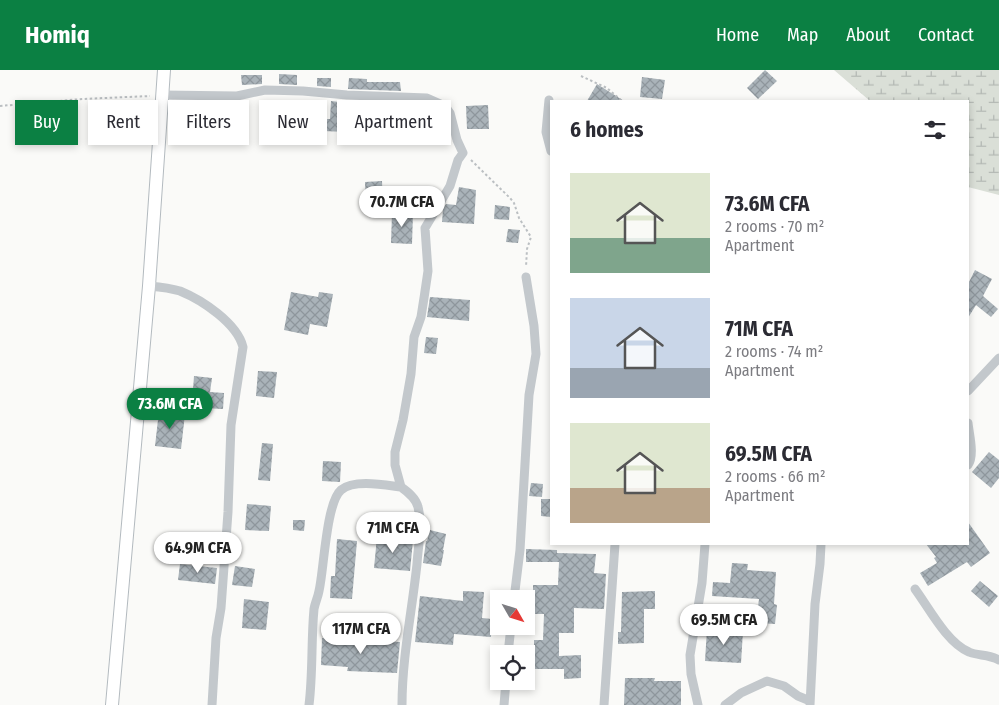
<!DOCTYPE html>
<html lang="en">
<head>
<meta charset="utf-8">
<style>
	body { margin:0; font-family:"Fira Sans Condensed",sans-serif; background:#f7f7f7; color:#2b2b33; height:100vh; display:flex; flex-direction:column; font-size:19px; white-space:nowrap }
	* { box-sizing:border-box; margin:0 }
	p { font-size:16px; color:#7c7c81 }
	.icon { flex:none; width:28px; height:28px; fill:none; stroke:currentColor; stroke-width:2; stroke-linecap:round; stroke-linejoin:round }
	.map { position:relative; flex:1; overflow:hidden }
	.sheet { position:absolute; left:550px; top:30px; width:419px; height:445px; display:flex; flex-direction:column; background:#fff; border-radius:0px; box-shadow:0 2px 8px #0003 }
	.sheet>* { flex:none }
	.banner { position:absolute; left:15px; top:30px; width:460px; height:45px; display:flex; gap:10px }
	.needle { width:32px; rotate:129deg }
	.controls { position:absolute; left:490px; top:520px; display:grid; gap:10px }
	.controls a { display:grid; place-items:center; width:45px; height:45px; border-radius:0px; background:#fff; box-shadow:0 2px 8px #0003; font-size:25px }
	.price { position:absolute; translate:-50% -42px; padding:0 11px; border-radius:18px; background:#fff; color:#222; font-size:16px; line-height:32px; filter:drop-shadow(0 1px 2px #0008) }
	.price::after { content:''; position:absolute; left:50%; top:30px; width:15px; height:11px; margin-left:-8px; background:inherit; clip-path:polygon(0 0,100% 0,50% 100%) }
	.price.selected { background:#0b8043; color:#fff }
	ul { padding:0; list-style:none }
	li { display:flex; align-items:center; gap:15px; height:125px; padding:0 20px }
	li span { display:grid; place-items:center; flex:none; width:140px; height:100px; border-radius:0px; color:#555 }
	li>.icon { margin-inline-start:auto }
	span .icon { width:60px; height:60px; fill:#fffc; stroke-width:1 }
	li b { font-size:21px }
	h2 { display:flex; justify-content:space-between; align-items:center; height:60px; padding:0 20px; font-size:21px }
	.tag { padding:0 18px; border-radius:0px; background:#fff; box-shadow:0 2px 8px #0003; font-size:18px; line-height:45px }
	.tag.selected { background:#0b8043; color:#fff }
	header { display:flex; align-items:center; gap:30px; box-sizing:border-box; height:70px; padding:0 25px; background:#0b8043; color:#fff }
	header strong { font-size:24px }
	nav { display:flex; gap:28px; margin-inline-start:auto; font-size:18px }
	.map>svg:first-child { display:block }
</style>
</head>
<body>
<header>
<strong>Homiq</strong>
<nav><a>Home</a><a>Map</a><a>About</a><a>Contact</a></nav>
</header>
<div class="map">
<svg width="999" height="635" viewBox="0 0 999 635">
	<defs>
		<pattern id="wetland-marsh" width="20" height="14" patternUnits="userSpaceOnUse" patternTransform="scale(1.25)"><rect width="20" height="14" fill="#dadfd7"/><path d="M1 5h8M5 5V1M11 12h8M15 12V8" fill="none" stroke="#b4b9b4"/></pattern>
		<pattern id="building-cross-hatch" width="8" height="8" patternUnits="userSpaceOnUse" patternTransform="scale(1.25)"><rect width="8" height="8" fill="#aab3b9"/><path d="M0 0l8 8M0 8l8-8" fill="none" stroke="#8e969c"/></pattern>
	</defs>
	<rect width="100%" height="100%" fill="#fafaf8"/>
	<path fill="url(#wetland-marsh)" d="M834,0H999V125L968,117V31H870Z"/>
	<path fill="url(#building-cross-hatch)" d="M765,0L777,11L758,29L747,18Z
		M279,4L297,5V15L279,14Z
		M241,5H262V14L242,15Z
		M642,7L665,10L662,29L640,27Z
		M317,8H331V17L317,16Z
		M349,8L367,9V12H400L401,21L348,19Z
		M597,14L624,31H587Z
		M331,31L348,33V31L362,32L361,46L346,45L345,62L324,61L325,49H330Z
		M488,35L489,59H467L466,36Z
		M374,40L395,41L394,53L373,52Z
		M382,111L383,136L366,137L365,112Z
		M459,117L476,120L474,154L442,152L443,139L446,134L456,135Z
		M495,135L510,137L509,150L494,149Z
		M392,143L413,144L412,174L391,173Z
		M508,159L520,160L518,173L506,172Z
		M975,200L992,209L983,226L998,239L991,247L976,235L968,248V214Z
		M291,222L318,227L319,222L333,224L327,257L310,254L308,265L284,260Z
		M430,227L470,230L469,251L427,247Z
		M426,267L438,268L436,284L424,283Z
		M258,301L277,302L274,328L256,326Z
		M194,306L212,308L210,322L224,323L223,339L202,338L204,321L193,320Z
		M159,341L185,344L181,379L155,376Z
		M262,373L273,374L270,411L258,410Z
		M989,382L999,390V408L991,418L972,402Z
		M323,391L341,392L340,412L322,411Z
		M531,413L543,414L542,427L529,426Z
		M541,429H551V447L541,446Z
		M247,434L271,436L269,461L245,460Z
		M293,450H305L304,461L293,460Z
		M968,452L990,483L971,497L967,492L928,516L920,503L937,493L934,488L936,487L926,474H968Z
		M430,460L446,464L443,480H444L441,496L423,493L426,471H427Z
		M377,467L413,470L410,501L374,498Z
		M337,469L357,471L352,529L330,528L331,506H335Z
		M526,479L557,480V483L596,484L594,503L606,504L604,539L574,538V563H559V586L581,585V608L564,609V599H534V570H543L544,544H533V515H558L559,492H526Z
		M732,493L748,494L747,500L776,502L774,534L777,535L775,554L756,553L759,529L712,526L713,512L730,513Z
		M180,494L217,498L215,514L178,510Z
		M235,496L255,499L252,517L232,515Z
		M980,511L998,526L989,537L971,521Z
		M463,521L484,522L482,548L492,549L491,567L454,564L453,575L415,572L420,526L463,531Z
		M655,521V539H644V573L618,574V562H621L622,522Z
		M244,529L269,532L266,560L242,558Z
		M707,559L743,561L741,593L705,591Z
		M322,568L400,572L397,603L347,601L348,597L321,595Z
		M625,608H655L654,611H681V635H624Z"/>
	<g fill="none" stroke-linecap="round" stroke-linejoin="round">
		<g stroke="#b3babf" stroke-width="14">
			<path id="secondary" d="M112,635L149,216L164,0"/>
		</g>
		<path stroke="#bbbfc2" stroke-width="2" stroke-dasharray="2.5 2.5" stroke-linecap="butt" d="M581,6L607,18L622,31
			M0,36L82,29L150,26
			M471,90L510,128L514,133L519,148L531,167L527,179L526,197"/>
		<path stroke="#c3c8cc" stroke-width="9" d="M162,25L237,26L265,20L303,21L347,25L427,28L445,36L450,43L457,70L463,83L458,90L450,116L425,158L428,201L424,228L421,247L414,267L411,304L403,350L395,382V395L401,417C408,422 416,428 418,437C423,455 418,476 417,494C412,541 402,588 402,635
			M549,30L546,62L551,81
			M149,216C160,217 170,218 180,221C202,230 237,253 243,277L231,355L228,442L221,538L216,568L212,635
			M968,321L999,288
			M968,353C969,364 975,385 968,395
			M915,519C929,538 947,573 969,582C978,586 988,584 999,590
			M514,529L520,480L529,325L536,284L534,256L526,207
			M508,584L511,556
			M309,635C313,603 311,571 314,539C315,533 318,527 319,521C324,500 326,433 341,420C354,409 385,415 401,417
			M504,635L506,611
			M604,635L615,474
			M698,635L691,604L690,585L702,513L705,474
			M725,635L741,623L767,611L784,616L798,626L810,631
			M810,635L815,534L820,494L821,474"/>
		<use href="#secondary" stroke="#fff" stroke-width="12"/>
	</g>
</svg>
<div class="controls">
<a><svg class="needle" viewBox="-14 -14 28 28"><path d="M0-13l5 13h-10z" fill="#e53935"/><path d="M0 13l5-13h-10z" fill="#7c7c81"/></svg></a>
<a><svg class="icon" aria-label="locate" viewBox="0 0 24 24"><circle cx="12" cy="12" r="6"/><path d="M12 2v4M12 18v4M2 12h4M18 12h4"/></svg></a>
</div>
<b class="price" style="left:402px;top:158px">70.7M CFA</b>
<b class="price selected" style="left:170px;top:360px">73.6M CFA</b>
<b class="price" style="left:393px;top:484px">71M CFA</b>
<b class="price" style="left:198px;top:504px">64.9M CFA</b>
<b class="price" style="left:724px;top:576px">69.5M CFA</b>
<b class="price" style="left:361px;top:585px">117M CFA</b>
<div class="banner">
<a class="tag selected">Buy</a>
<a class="tag">Rent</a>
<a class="tag">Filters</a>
<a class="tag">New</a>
<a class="tag">Apartment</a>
</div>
<section class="sheet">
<h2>6 homes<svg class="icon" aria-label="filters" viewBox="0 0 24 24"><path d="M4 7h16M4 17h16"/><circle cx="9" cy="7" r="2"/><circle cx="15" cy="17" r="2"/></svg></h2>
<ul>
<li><span style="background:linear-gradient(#dfe7d0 65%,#7fa58c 0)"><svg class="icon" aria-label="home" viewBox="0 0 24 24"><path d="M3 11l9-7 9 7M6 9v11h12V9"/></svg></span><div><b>73.6M CFA</b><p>2 rooms · 70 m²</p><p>Apartment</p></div></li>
<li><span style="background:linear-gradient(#c9d6e8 70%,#9aa5b1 0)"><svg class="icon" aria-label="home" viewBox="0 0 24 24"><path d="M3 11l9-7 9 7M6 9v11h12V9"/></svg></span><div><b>71M CFA</b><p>2 rooms · 74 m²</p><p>Apartment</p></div></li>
<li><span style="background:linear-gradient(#dfe7d0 65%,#b9a48a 0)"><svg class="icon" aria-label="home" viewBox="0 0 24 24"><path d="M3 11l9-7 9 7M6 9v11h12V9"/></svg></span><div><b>69.5M CFA</b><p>2 rooms · 66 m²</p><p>Apartment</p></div></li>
</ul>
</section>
</div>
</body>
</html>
